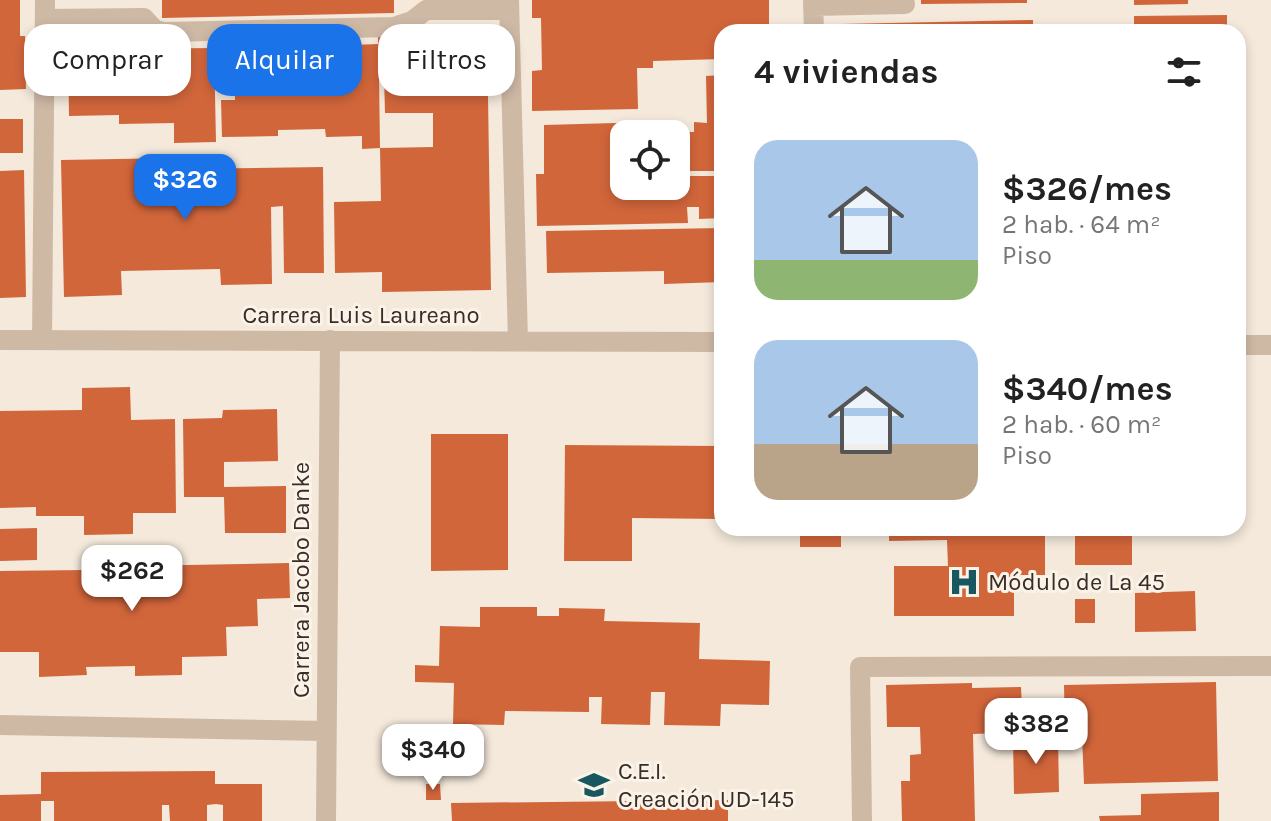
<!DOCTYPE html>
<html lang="es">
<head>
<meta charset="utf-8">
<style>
	body { margin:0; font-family:Karla,sans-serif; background:#f6f6f6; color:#222; height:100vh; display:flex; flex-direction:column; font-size:30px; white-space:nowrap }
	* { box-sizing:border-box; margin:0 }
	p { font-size:26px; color:#767676 }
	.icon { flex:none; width:44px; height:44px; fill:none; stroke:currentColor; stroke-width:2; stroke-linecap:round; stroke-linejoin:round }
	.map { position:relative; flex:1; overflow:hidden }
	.details { position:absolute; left:714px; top:24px; width:532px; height:512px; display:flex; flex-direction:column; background:#fff; border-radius:24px; box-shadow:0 4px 12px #0003 }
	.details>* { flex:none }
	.hud { position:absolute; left:24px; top:24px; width:570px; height:72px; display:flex; gap:16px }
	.fabs { position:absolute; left:610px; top:120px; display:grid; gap:16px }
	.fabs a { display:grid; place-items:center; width:80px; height:80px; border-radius:16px; background:#fff; box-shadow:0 4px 12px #0003; font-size:40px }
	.price { position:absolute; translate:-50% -68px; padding:0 18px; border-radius:16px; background:#fff; color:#222; font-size:26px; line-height:52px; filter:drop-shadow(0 2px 4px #0008) }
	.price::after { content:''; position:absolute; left:50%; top:48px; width:24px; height:18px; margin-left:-12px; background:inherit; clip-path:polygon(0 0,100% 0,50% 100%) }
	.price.on { background:#1a73e8; color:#fff }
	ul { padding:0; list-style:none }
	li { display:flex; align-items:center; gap:24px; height:200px; padding:0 40px }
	li span { display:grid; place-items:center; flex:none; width:224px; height:160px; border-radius:24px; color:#555 }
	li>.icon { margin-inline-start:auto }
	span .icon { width:96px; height:96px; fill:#fffc; stroke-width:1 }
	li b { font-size:34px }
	h2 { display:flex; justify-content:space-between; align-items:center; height:96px; padding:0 40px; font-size:34px }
	.pill { padding:0 28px; border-radius:24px; background:#fff; box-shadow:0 4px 12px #0003; font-size:28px; line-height:72px }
	.pill.on { background:#1a73e8; color:#fff }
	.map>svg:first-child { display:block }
</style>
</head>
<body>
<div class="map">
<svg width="1271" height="821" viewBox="0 0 1271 821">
	<rect width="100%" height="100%" fill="#f4e9db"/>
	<path fill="#d2663b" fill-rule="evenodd" d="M0,0H20V36H25L26,89L0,90Z
		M162,0H394V13L162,18Z
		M532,0H769V32H722V59L653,61V68H637L638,109L532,111V71L542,70L541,18H532Z
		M921,0H1027V3L921,4Z
		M1134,0H1188V4L1134,5Z
		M1227,15V32H1134V16Z
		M1033,20V32H841V24Z
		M118,31V49L214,48L216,142L174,143V123L119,124V115L69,116L68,52L61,53V32Z
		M487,32L491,290L382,292V272L335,273L334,202L381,201L380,148L362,149V136L326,137L325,129L278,130V136L222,137L221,100H235L234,45L276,44V53L324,52V46L378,44V35L403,34V64L432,63L431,33ZM379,74L384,75L385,113H433V147L380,148Z
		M722,75V171H687V176H722V218L699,219V207H687L688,223L537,226L536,174H544V125L651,122V134H624V186H676V132H694V122L707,123L706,76Z
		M0,119H23V153H0Z
		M174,158L175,169L323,167L324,273H284L283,206L271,207L272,284L221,285L220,269L121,271L122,295L64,297L61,160Z
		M24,170L26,297L0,298V171Z
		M722,228V282L664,284V271L547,273L546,231Z
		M130,387L131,420L175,419L176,513H133V534L84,535V516H36V507L0,508V411L82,410V388Z
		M277,409L278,461L224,462V487L286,486V533H225L224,497H184L183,419L222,418L223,410Z
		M431,434H508V570L431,571Z
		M565,445L722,446V519L632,518V561H564Z
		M37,528V560L0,561V529Z
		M800,528H841V547H800Z
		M889,528H1045V575H1014V616H894V566H948L947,540L889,541Z
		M1075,528H1132V565H1075Z
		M133,558V566L289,563L290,598L257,599L258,626L226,627L227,656L182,657V675L135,676V666L86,667L87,675L39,677V652H0V571L85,570V559Z
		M1195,591L1196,631L1135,632V593Z
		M1075,599H1095V623H1075Z
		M480,607H537V616H559V608L605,609L604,621L700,623L699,659L770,661L769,705L721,704L720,726L664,725L665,692H651L650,725L601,724L602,697H589V712L505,711L504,725L453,724L454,683L415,682V665L439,666L440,626L480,627Z
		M1216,682L1218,781L1084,784L1082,735L1065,736L1064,685Z
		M972,683V688L1021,687L1022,708L1000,709L1001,733L973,734L975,821H902L901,781H910V755L921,754L920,727H887L886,685Z
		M1058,738L1059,792L1014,794L1013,739Z
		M215,771V784H262V821H223V805L216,804L207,805V821H170L169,805H162V821H54V801H41V821H0V795L41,794V772Z
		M426,784H440L441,800H426Z
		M1219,792V821H1100L1099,816L1141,815V794Z
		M728,800V821H452L451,803Z"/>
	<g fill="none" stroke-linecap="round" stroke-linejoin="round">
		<path stroke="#ceb9a5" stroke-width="20" d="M509,0L518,341
			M813,0L814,32
			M813,6L905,4L904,0
			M426,10H509
			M144,18L155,30L164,32L394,27L412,21L426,10
			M45,19L144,18
			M0,340L722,342
			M42,340L45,0
			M1238,345H1271
			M0,725L326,731
			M326,821L330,340
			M862,821L860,667L1271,666"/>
	</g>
	<defs>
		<g id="hospital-bare" transform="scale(2.4)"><path d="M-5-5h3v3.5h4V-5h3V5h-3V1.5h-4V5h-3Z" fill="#18575f" stroke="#fbf3e8" stroke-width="2.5" paint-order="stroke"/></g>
		<g id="school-bare" transform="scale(2.4)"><path d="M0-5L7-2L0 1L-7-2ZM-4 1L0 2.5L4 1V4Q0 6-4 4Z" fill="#18575f" stroke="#fbf3e8" stroke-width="2.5" paint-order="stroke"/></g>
	</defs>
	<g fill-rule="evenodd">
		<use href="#hospital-bare" x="964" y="582"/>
		<use href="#school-bare" x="594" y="785"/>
	</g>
	<g text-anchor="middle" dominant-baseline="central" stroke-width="6" stroke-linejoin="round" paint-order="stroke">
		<g font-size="24" fill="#392d27" stroke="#fbf3e8">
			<text x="361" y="315">Carrera Luis Laureano</text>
			<text transform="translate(301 580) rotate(-90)">Carrera Jacobo Danke</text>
		</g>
		<g font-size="24" fill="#392d27" stroke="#fbf3e8" text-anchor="start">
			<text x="988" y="582">Módulo de La 45</text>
			<text x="618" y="771">C.E.I.<tspan x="618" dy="28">Creación UD-145</tspan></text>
		</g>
	</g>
</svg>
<div class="fabs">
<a><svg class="icon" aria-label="locate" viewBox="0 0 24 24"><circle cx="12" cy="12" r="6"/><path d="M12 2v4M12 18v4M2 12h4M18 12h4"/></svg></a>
</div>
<b class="price on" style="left:185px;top:222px">$326</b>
<b class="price" style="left:132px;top:613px">$262</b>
<b class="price" style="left:1036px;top:766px">$382</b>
<b class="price" style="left:433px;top:792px">$340</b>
<div class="hud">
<a class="pill">Comprar</a>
<a class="pill on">Alquilar</a>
<a class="pill">Filtros</a>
</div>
<section class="details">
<h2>4 viviendas<svg class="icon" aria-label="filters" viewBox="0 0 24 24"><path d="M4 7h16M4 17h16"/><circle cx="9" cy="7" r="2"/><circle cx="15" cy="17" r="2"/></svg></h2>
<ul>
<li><span style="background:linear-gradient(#a9c7e8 75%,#8fb573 0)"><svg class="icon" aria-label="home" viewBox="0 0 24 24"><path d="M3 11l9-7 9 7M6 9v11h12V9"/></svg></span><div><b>$326/mes</b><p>2 hab. · 64 m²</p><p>Piso</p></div></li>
<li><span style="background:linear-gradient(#a9c7e8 65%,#b9a48a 0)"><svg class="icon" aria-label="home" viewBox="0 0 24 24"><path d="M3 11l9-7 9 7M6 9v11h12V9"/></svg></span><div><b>$340/mes</b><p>2 hab. · 60 m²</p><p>Piso</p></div></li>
</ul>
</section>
</div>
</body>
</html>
